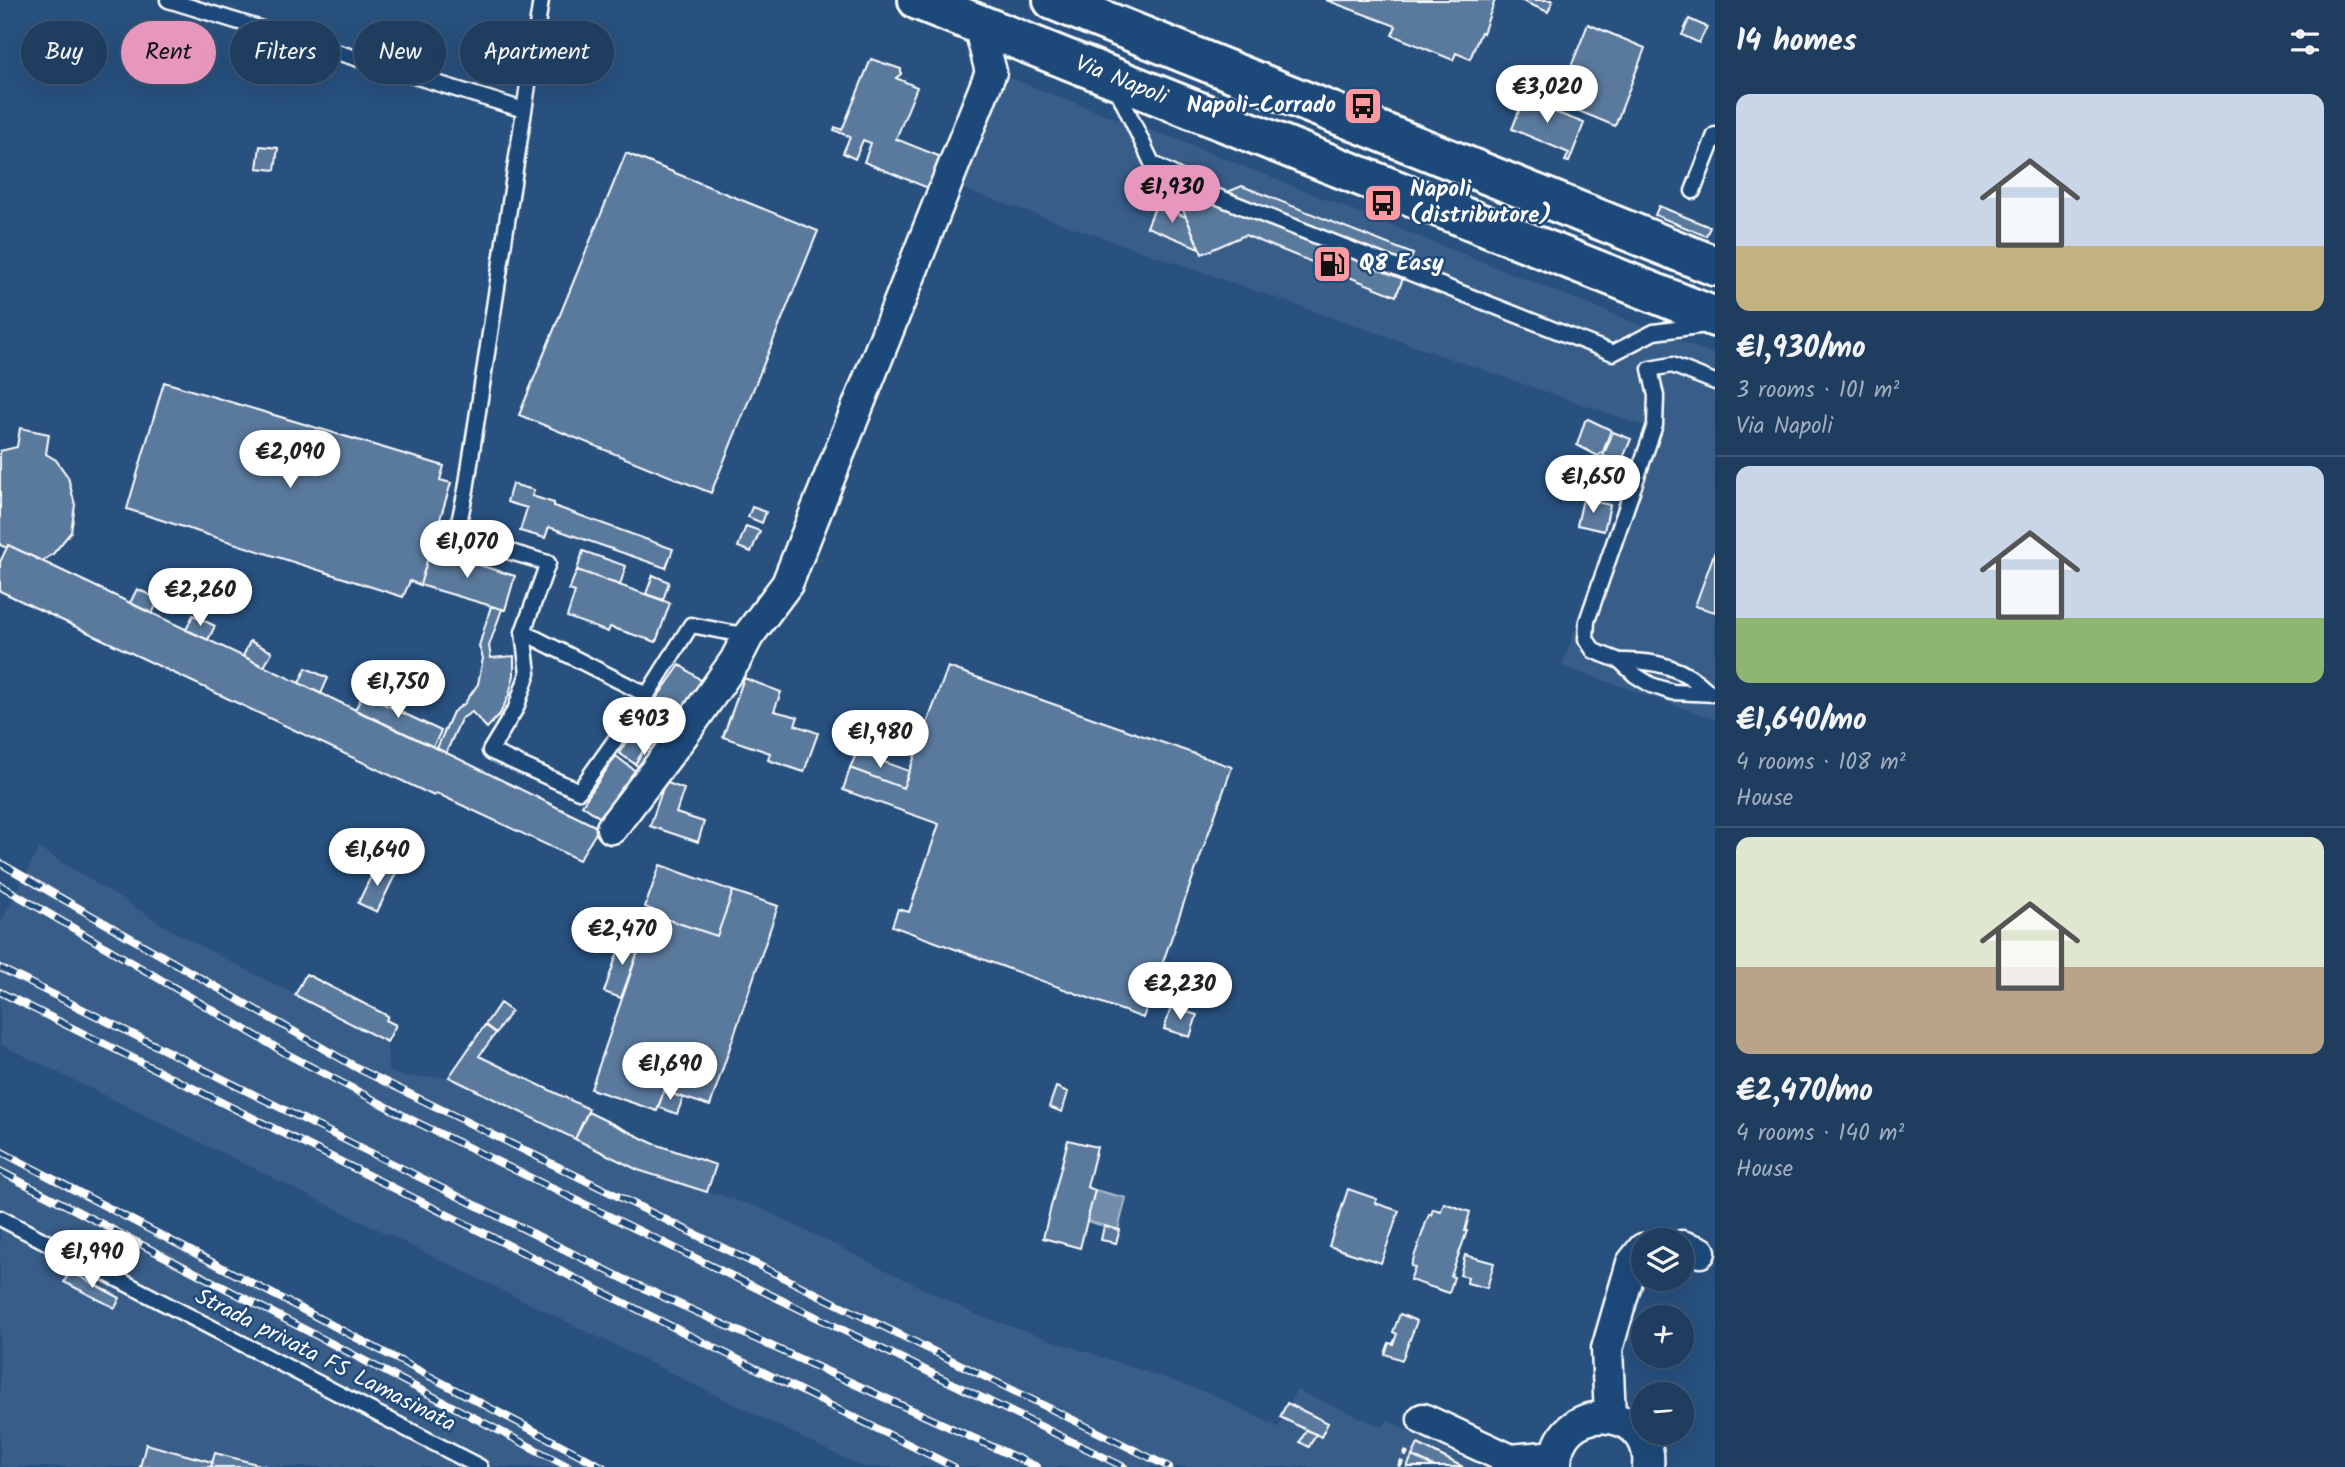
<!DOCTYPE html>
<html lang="en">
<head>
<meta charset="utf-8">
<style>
	body { margin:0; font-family:Kalam,sans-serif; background:#264465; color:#f1f3f6; height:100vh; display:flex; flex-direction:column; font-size:26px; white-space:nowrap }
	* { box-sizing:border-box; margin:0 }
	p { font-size:23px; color:#a1aebd }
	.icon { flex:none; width:38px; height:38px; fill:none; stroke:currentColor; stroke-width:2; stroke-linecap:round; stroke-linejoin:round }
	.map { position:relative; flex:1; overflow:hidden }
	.side { display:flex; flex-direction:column; background:#1e3d5f; width:630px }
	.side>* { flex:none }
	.hud { position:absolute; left:21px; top:21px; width:665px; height:63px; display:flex; gap:14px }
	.tools { position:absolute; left:1631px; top:1228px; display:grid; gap:14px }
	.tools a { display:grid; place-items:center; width:63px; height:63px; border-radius:50%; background:#1e3d5f; box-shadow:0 7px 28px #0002,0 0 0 2px #3c5674; font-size:35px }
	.price { position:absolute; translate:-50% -60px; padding:0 16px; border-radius:24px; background:#fff; color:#222; font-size:23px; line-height:46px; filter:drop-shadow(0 2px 4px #0008) }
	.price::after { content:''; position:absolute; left:50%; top:42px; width:21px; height:16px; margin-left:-10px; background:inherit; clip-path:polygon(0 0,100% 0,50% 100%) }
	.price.current { background:#e797bd; color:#111 }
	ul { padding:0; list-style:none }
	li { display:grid; align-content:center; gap:14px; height:371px; padding:0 21px }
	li+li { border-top:2px solid #3c5674 }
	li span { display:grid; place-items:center; height:217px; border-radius:14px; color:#555 }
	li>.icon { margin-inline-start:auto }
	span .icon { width:126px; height:126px; fill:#fffc; stroke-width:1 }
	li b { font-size:30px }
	h2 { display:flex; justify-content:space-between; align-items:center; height:84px; padding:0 21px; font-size:30px }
	.pill { padding:0 24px; border-radius:32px; background:#1e3d5f; box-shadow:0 7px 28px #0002,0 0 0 2px #3c5674; font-size:24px; line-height:63px }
	.pill.current { background:#e797bd; color:#111 }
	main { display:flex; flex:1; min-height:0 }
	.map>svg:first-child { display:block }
</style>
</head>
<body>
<main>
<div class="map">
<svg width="1715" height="1467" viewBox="0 0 1715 1467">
	<rect width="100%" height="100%" fill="#28517f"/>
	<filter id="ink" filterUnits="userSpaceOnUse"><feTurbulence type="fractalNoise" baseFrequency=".0143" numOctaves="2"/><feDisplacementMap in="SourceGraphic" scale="14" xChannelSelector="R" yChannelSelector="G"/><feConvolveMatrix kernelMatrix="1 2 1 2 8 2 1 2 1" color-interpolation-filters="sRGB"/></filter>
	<g filter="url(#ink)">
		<path fill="#375d88" d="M1002,75L1096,111L1173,138L1715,355V719L1562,666L1647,427L957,187Z
			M39,848L183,937L387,1042L388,1071L405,1077H449L638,1170L758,1207L977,1315L1209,1393L1278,1427L1296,1390L1383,1427L1387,1420L1482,1467H862L0,1044V924Z
			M0,1150L288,1299L610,1467H0Z"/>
		<path fill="#718dab" stroke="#aabbcd" stroke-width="2" d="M1095,1190L1126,1198L1118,1230L1087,1221Z"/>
		<path fill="#5a7a9d" stroke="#fff" stroke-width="2" d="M1326,0H1495L1483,33L1481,32L1470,59L1456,53L1453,60L1392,35L1396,26Z
			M1520,0H1553L1548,12Z
			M1689,19L1707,27L1699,43L1682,35Z
			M1588,24L1645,48L1615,126L1557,102Z
			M871,59L901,69V74L896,78L917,87L896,139L946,159L933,190L864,162L871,143L863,140L855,159L843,153L850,137L834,130L835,127L842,130Z
			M1526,93L1547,101L1544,108L1584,123L1569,162L1565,161L1569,153L1512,129Z
			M260,146L278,148L275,170L257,168Z
			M626,153L818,231L711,493L519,415Z
			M1242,186L1413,254L1396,296L1245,235L1202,254L1183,210Z
			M1156,205L1186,217L1199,248L1147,227Z
			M1659,206L1710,227L1706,236L1655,215Z
			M164,382L444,466L440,480L451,483L420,585L410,581L403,597L127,509Z
			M1588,419L1611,430L1603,452L1598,456L1577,445L1585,421Z
			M20,428L49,434L46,454L56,460L68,477L75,505L71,532L53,554L42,561L8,545L7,548L0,545V451L17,447Z
			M1613,432L1631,439L1621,463L1603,456Z
			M512,484L534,490L532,496L554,503V506L673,549L666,568L549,527L545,538L520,531L527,508L507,502Z
			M1583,499L1610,505L1604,531L1577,525Z
			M752,507L766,512L762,523L748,517Z
			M746,526L760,531L751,552L738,547Z
			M8,545L453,756L599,828L579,860L436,793L434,796L0,591V562Z
			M430,550L515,576L505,610L420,585Z
			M583,551L626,566L620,585L577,570Z
			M1715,551V612L1695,606Z
			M577,570L670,603L656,642L610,627L608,632L567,617L575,592L569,590Z
			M653,575L669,582L663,600L646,594Z
			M137,589L159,599L152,614L130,603Z
			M491,606L502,609L489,646L491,658L514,656V675L509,695L500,714L487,728L472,712L461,719L446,753L437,748L453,712L464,704L478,684L483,658L479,646Z
			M193,615L215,626L208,640L186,630Z
			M250,641L272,652L264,667L243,656Z
			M680,665L702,681L657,746L634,730Z
			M948,667L1232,767L1143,1018L892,926L898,909L909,912L939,824L843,790L850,768L903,788Z
			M306,668L328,678L321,694L299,683Z
			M744,678L781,692L774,711L798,717L795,725L818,733L804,772L768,760L770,753L723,737Z
			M363,694L441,731L433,747L355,710Z
			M630,736L646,746L635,764L619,753Z
			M646,746L653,751L641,769L635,764Z
			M857,752L909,771L903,788L850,768Z
			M616,756L638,773L605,821L582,805Z
			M665,782L684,789L676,813L704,822L698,842L650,826Z
			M377,864L396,873L377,912L358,903Z
			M660,865L733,891L717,936L651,914L653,910L645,907Z
			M733,891L778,906L710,1106L664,1091L657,1111L591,1089L651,914L717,936Z
			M623,937L641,943L621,998L604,992Z
			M1189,966L1203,971L1196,991L1182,986Z
			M306,974L388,1016L386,1020L396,1025L387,1042L295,995Z
			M500,1003L511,1011L496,1033L485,1025Z
			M1171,1007L1197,1015L1190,1037L1164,1029Z
			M485,1025L496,1033L479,1056L589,1109L575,1139L449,1077Z
			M1056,1087L1068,1092L1062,1112L1049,1107Z
			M664,1091L683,1098L677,1114L658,1107Z
			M588,1112L652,1143L716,1165L707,1192L638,1170L575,1139Z
			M1068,1140L1097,1147L1087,1187L1095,1190L1080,1248L1043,1238Z
			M1348,1189L1377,1199L1375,1203L1399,1211L1381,1263L1329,1246Z
			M1444,1203L1470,1212L1465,1231H1467L1451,1276L1454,1277L1449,1293L1410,1280L1415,1267L1411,1266L1429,1214L1431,1215L1433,1209L1441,1211Z
			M1104,1226L1120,1230L1116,1243L1101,1240Z
			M1465,1255L1494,1263L1487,1288L1467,1283L1468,1277L1460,1275Z
			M70,1271L120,1298L115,1308L64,1282Z
			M1400,1314L1417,1321L1402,1360L1385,1354L1389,1343L1393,1344L1397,1334L1393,1332Z
			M1287,1403L1328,1423L1321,1437L1280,1417Z
			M1306,1430L1316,1434L1309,1447L1300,1442Z
			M146,1444L212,1462L211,1467H140Z
			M1418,1444L1463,1467H1435L1412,1456Z
			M215,1453L268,1467H211Z
			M1412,1456L1435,1467H1407Z"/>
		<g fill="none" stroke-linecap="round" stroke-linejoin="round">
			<g stroke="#fff" stroke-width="19">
				<path id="service" d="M168,0L524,110
					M541,0L466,490L456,536L548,563L523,632L647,695L691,625L748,636
					M1115,85L1152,163L1208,193L1613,353L1654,332L1706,325
					M1693,191L1715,135
					M1715,382L1672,365L1650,369L1656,396L1655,425L1587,621L1586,639L1594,651L1620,661L1635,675L1651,685L1672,692L1715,694
					M523,632L528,673L516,708L490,751L579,791L647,695
					M1620,661C1655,660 1684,667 1710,693
					M0,1218L480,1467"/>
			</g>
			<g stroke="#fff" stroke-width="35">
				<path id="minor" d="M612,828L685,732L735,661L748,636L787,584L991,72L979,25
					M1682,1246L1700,1252
					M1610,1417L1607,1349L1632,1263L1643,1249
					M1423,1419L1511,1460L1555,1456
					M1556,1467C1554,1398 1655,1404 1648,1467"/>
			</g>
			<g stroke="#fff" stroke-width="44">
				<path id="secondary" d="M918,0L1715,317
					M1053,0L1715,266"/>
			</g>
			<path stroke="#fff" stroke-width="4.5" stroke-dasharray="7 5" stroke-linecap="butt" d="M1399,1467L1407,1451"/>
			<use href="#service" stroke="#1f4a7a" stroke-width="14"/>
			<use href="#minor" stroke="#1f4a7a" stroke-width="30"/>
			<use href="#secondary" stroke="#1f4a7a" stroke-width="38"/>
			<g stroke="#fff" stroke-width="8">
				<path id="rail" d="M0,863L361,1070L1169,1467
					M0,885L287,1054L412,1120L1124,1467
					M0,968L626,1280L1037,1467
					M0,992L954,1467
					M0,1151L603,1467
					M0,1171L569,1467"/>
			</g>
			<use href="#rail" stroke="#1f4a7a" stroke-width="5" stroke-dasharray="16" stroke-linecap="butt"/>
		</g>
	</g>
	<defs>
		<g id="bus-square" transform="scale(2.0125)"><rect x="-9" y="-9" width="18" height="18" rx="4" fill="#ff9aa2" stroke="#1f4a7a"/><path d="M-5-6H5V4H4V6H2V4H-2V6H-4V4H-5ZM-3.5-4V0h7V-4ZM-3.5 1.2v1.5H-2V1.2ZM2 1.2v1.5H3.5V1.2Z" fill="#111"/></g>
		<g id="fuel-square" transform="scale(2.0125)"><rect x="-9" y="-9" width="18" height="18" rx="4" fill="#ff9aa2" stroke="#1f4a7a"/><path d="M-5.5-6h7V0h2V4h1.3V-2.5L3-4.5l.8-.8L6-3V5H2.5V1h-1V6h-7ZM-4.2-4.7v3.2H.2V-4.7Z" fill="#111"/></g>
	</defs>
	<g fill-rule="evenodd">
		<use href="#bus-square" x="1363" y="106"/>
		<use href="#bus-square" x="1383" y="203"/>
		<use href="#fuel-square" x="1332" y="264"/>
	</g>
	<g text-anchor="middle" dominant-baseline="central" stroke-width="5" stroke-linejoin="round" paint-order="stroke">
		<g font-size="23" fill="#fff" stroke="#1f4a7a">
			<text transform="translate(1121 81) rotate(22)">Via Napoli</text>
			<text transform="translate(325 1361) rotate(27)">Strada privata FS Lamasinata</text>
		</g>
		<g font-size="23" font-weight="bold" fill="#fff" stroke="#1f4a7a" text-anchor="start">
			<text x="1336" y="106" text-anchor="end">Napoli-Corrado</text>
			<text x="1410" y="190">Napoli<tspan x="1410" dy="26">(distributore)</tspan></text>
			<text x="1359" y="264">Q8 Easy</text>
		</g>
	</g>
</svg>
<div class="tools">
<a><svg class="icon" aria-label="layers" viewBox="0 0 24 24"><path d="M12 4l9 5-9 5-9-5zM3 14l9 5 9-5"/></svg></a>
<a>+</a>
<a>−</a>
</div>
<b class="price" style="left:1547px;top:125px">€3,020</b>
<b class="price current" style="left:1172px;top:225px">€1,930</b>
<b class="price" style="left:290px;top:490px">€2,090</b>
<b class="price" style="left:1593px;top:515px">€1,650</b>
<b class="price" style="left:467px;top:580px">€1,070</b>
<b class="price" style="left:200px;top:628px">€2,260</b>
<b class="price" style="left:398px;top:720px">€1,750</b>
<b class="price" style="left:644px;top:757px">€903</b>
<b class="price" style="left:880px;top:770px">€1,980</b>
<b class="price" style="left:377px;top:888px">€1,640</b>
<b class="price" style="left:622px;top:967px">€2,470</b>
<b class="price" style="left:1180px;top:1022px">€2,230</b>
<b class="price" style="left:670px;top:1102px">€1,690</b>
<b class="price" style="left:92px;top:1290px">€1,990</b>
<div class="hud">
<a class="pill">Buy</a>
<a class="pill current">Rent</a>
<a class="pill">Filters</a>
<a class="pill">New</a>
<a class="pill">Apartment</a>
</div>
</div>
<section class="side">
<h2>14 homes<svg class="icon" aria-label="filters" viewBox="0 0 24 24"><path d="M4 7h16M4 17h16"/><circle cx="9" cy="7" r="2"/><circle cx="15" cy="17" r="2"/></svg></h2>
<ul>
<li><span style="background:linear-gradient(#c9d6e8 70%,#c2b280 0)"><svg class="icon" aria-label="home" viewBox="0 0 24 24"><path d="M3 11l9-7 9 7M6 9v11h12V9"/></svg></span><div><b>€1,930/mo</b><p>3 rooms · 101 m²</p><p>Via Napoli</p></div></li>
<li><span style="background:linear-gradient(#c9d6e8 70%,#8fb573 0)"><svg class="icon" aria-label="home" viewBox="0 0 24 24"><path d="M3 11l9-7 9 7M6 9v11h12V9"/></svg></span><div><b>€1,640/mo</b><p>4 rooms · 108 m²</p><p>House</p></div></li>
<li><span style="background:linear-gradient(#dfe7d0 60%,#b9a48a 0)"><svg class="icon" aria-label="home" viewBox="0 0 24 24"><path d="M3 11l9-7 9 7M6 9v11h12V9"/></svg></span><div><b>€2,470/mo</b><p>4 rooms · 140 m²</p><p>House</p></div></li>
</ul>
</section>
</main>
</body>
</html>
